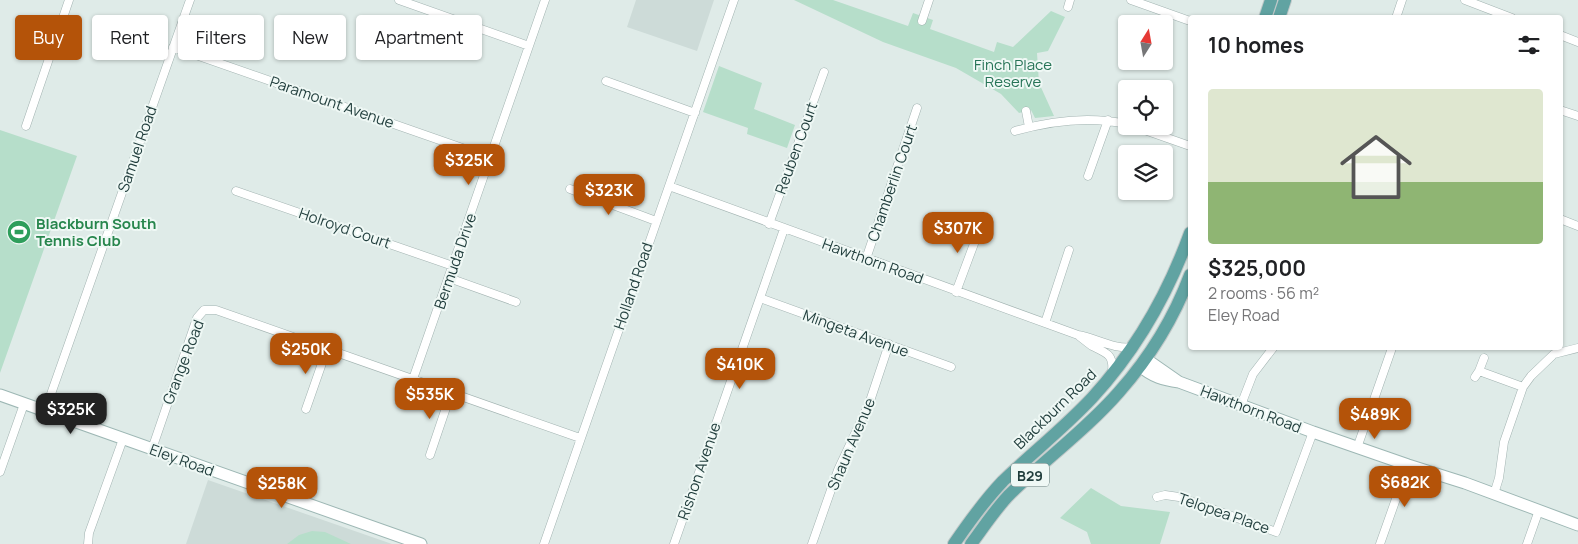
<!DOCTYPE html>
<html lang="en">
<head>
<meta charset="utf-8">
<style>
	body { margin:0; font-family:Manrope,sans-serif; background:#f6f6f6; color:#202124; height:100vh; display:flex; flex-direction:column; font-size:19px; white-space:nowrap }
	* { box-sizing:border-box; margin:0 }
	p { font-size:16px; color:#757577 }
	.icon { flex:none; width:28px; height:28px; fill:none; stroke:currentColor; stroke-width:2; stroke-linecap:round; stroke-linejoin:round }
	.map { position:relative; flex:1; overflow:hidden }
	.drawer { position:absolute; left:1188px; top:15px; width:375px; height:335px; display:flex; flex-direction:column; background:#fff; border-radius:5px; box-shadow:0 1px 4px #0004 }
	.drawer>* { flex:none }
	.top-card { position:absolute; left:15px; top:15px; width:475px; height:45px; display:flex; gap:10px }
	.needle { width:32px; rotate:11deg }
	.buttons { position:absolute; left:1118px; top:15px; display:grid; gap:10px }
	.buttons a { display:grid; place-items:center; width:55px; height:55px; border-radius:5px; background:#fff; box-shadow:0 1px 4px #0004; font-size:25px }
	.price { position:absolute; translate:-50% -42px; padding:0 11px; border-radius:10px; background:#b45309; color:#fff; font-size:16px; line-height:32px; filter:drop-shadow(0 1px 2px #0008) }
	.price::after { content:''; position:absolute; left:50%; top:30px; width:15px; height:11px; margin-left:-8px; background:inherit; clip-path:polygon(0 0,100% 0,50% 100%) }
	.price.current { background:#222; color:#fff }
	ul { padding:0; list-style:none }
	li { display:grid; align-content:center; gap:10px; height:265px; padding:0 20px }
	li+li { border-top:1px solid #e0e0e0 }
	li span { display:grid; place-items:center; height:155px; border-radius:5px; color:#555 }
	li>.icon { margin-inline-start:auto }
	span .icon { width:90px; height:90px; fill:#fffc; stroke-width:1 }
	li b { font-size:21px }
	h2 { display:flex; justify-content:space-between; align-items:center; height:60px; padding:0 20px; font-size:21px }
	.pill { padding:0 18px; border-radius:5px; background:#fff; box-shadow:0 1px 4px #0004; font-size:18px; line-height:45px }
	.pill.current { background:#b45309; color:#fff }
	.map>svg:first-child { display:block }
</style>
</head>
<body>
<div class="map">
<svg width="1578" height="544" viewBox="0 0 1578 544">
	<rect width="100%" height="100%" fill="#dfebe8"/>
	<path fill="#cddbd8" d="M636,0H714L697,51L627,27Z
		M208,480L392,544H186Z"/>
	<path fill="#b6deca" d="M794,0H833L908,26L913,13L933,20L930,29L994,52L997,42L1013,47L1051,11L1065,17L1048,51L1037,53L1039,83L1054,116L1035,118L1031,110L1019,113L1001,94L956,68L883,42Z
		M719,66L762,83L754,109L795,125L787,148L747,134L748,128L703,112Z
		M0,130L77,156L0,373Z
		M1091,488L1121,506L1170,512L1160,544H1091L1087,532L1060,518Z
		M312,531L325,532L351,544H287L299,535Z"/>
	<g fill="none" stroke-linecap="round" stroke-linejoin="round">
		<g stroke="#a2b3b1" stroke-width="9">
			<path id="minor" d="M399,0L529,46
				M1131,0L1190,21
				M1465,0L1512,18
				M1068,7L1070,0
				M1396,18L1402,0
				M922,21L929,0
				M1560,35L1578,42
				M173,47L491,158
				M606,81L695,113
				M1560,110L1578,116
				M1026,111L1029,127
				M26,126L69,0
				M1133,126L1190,146
				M1015,131C1050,121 1090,116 1126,124
				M1088,176L1108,120
				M669,186L1078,335C1096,338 1114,350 1133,347
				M570,189L656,221
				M236,191L453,266
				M1560,219L1578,226
				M769,224L824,72
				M866,259L917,108
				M449,278L516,302
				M956,292L981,225
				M760,298L951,367
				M1045,323L1069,250
				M1079,336C1083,339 1088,343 1092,346C1106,353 1114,354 1112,372
				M1479,371L1523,387
				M1475,377L1479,371L1484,358
				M413,379L545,0
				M1241,405L1253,374L1273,348
				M306,409L327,349
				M45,411L190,0
				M1357,448L1392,348
				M152,449L197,318L204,310H216L580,438
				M430,455L451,393
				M0,472L24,404
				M1494,494L1499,478L1504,442L1523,387L1531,376L1554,354L1578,348
				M1157,497L1165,495L1179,497L1276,532L1313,432
				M88,544L89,533L123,439
				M544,544L734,0
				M674,544L784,229
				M812,544L838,470L869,404L889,344
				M1380,544L1408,465
				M1527,544L1539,510"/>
		</g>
		<g stroke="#9db7b4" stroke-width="13">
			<path id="secondary" d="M1146,359L1179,382
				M1140,366C1152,377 1164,380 1179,382L1313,432L1408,465L1465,483L1578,525
				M0,395L421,544"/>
		</g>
		<g stroke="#c0c8c8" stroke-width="14">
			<path id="primary" d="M1265,18L1271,0
				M1279,18L1285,0
				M954,544C969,522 985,500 1003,481C1032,453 1064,428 1092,398C1136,350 1168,294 1190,233
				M971,544C983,528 994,511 1008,496C1044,460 1086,430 1119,392C1150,357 1174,318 1190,275"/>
		</g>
		<use href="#minor" stroke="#fff" stroke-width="8"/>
		<use href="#secondary" stroke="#fff" stroke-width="11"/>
		<use href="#primary" stroke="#61a3a2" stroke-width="12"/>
	</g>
	<defs>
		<g id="stadium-disc" transform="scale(1.25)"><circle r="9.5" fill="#2e9e5b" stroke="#eff8f5"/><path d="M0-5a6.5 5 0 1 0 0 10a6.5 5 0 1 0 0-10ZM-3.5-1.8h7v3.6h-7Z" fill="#fff"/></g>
	</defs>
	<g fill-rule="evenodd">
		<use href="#stadium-disc" x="19" y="232"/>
	</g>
	<g text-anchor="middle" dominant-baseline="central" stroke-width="4" stroke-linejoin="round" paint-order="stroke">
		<rect fill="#eff8f5" stroke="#5d7473" stroke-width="1" x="1011" y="463.5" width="38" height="23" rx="4"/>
		<g font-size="14" font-weight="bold" fill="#1f3c3b">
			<text x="1030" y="475">B29</text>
		</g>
		<g font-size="15" fill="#277457" stroke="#eff8f5">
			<text x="1013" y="64">Finch Place<tspan x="1013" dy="17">Reserve</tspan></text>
		</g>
		<g font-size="15" fill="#1f3c3b" stroke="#eff8f5">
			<text transform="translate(332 102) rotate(19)">Paramount Avenue</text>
			<text transform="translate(796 148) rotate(-70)">Reuben Court</text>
			<text transform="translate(137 149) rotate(-71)">Samuel Road</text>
			<text transform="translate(892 183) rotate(-71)">Chamberlin Court</text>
			<text transform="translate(345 228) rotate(19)">Holroyd Court</text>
			<text transform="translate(455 261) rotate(-71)">Bermuda Drive</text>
			<text transform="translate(873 261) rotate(20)">Hawthorn Road</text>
			<text transform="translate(633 286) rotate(-71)">Holland Road</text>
			<text transform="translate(856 333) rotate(20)">Mingeta Avenue</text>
			<text transform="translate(183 362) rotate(-69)">Grange Road</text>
			<text transform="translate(1055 409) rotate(-44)">Blackburn Road</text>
			<text transform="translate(1251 409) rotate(21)">Hawthorn Road</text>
			<text transform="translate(851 444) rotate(-67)">Shaun Avenue</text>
			<text transform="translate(182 460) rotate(20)">Eley Road</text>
			<text transform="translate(699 471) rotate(-71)">Rishon Avenue</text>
			<text transform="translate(1224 513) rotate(19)">Telopea Place</text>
		</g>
		<g font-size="15" font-weight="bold" fill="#27864d" stroke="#eff8f5" text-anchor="start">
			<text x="36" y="223">Blackburn South<tspan x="36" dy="17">Tennis Club</tspan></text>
		</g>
	</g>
</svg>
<div class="buttons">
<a><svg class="needle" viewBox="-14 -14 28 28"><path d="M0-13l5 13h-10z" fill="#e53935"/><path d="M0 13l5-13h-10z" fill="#757577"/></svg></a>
<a><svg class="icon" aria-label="locate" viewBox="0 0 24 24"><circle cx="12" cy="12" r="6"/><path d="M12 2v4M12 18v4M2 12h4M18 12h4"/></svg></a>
<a><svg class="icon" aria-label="layers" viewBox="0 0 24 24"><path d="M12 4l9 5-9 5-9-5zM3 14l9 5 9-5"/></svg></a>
</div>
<b class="price" style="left:469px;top:186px">$325K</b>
<b class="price" style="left:609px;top:216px">$323K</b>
<b class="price" style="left:958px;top:254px">$307K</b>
<b class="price" style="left:306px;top:375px">$250K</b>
<b class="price" style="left:740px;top:390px">$410K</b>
<b class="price" style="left:430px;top:420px">$535K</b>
<b class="price current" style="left:71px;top:435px">$325K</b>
<b class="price" style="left:1375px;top:440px">$489K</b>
<b class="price" style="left:1405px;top:508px">$682K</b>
<b class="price" style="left:282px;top:509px">$258K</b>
<div class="top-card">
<a class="pill current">Buy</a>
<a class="pill">Rent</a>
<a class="pill">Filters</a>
<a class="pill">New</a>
<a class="pill">Apartment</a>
</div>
<section class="drawer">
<h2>10 homes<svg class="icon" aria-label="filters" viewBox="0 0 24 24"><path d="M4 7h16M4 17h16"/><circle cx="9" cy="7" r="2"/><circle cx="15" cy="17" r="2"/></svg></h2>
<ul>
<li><span style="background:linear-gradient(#dfe7d0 60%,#8fb573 0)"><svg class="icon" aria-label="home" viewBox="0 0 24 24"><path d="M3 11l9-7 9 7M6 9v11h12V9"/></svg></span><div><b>$325,000</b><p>2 rooms · 56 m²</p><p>Eley Road</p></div></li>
</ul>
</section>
</div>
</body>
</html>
